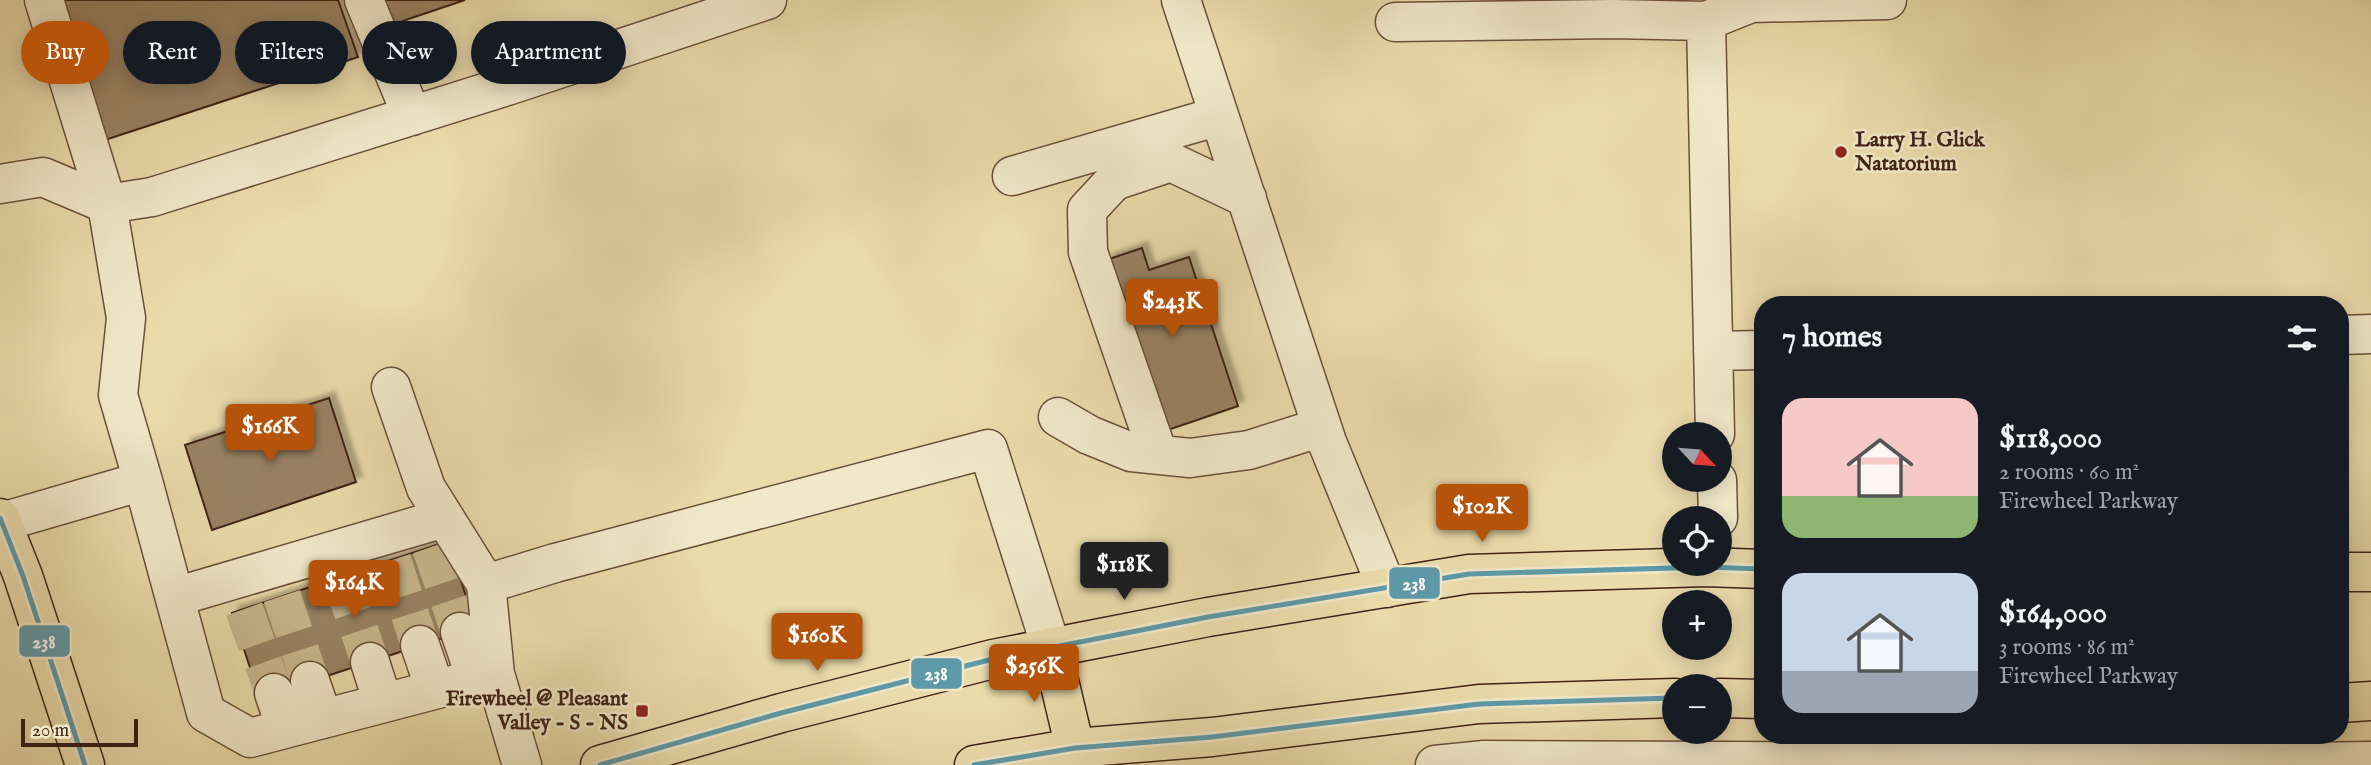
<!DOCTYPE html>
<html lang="en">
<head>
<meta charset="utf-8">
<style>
	body { margin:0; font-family:"IM FELL English",serif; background:#242831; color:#f1f3f6; height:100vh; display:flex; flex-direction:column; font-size:26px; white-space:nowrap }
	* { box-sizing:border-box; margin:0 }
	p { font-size:23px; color:#9ea1a6 }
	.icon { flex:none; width:38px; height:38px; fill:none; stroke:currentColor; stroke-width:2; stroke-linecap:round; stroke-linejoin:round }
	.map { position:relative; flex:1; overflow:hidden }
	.panel { position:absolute; left:1754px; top:296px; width:595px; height:448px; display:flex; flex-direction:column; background:#171b24; border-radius:28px; box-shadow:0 4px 18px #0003 }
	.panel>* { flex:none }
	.hud { position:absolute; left:21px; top:21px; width:665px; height:63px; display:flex; gap:14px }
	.needle { width:46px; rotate:116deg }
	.tools { position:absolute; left:1662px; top:422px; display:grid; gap:14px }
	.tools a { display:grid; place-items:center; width:70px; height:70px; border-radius:50%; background:#171b24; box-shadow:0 4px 18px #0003; font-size:35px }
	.scale { position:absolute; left:21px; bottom:18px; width:117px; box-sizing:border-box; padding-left:7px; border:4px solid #412216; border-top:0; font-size:19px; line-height:24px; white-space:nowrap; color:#412216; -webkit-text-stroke:5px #f1e8c8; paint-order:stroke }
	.price { position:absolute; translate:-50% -60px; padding:0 16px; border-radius:7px; background:#b45309; color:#fff; font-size:23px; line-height:46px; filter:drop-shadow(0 2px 4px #0008) }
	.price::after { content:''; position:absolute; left:50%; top:42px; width:21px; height:16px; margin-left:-10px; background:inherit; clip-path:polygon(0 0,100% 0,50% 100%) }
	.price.current { background:#222; color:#fff }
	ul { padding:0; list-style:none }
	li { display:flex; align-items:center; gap:21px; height:175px; padding:0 28px }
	li span { display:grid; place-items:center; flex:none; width:196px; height:140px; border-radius:21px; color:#555 }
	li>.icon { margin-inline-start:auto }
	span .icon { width:84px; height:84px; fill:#fffc; stroke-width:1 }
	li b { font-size:30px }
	h2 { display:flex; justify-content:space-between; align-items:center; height:84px; padding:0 28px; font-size:30px }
	.pill { padding:0 24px; border-radius:32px; background:#171b24; box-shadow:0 4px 18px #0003; font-size:24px; line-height:63px }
	.pill.current { background:#b45309; color:#fff }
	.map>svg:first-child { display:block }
</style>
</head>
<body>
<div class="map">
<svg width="2371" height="765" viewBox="0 0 2371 765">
	<defs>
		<filter id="shadow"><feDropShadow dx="6" dy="-6" stdDeviation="2" flood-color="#0004"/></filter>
	</defs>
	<rect width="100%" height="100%" fill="#eadbab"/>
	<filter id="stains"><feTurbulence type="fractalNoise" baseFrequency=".00286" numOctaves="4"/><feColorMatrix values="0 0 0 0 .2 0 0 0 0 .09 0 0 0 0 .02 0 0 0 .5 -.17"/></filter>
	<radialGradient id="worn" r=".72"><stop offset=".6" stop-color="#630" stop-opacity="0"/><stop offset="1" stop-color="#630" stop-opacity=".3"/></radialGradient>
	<path fill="#998263" stroke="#412216" stroke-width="2" filter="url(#shadow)" d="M60,0H338L358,57L105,140Z
		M379,0H465L388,26Z
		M1142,248L1149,270L1189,257L1238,406L1162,432L1106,260Z
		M329,398L356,482L212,530L185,445Z
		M448,541L476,627L260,698L232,613Z"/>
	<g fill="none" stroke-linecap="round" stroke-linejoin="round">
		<path stroke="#c8b68d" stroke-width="38" stroke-dasharray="38 19" stroke-linecap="butt" d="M431,547L460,632
			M392,560L420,645
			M341,577L370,662
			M282,596L310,681
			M244,609L274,693"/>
		<g stroke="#6b503b" stroke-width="41">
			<path id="minor" d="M44,0L107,204L126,318L118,395L143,481
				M364,0L412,116
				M1181,0L1327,442L1387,588
				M1395,22L1612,19L1706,21
				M1012,176L1219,116
				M0,184L43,177L107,204L152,197L510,85L767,0
				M2340,335L2371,334
				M1713,351L1762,350
				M391,387L426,488L486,584
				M1058,417L1089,435L1131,452L1190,458L1249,450L1322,427
				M1715,434L1706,21L1751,3L1887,0
				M1158,454L1088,252L1087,210L1114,181L1171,162L1247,198
				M1717,480L1718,518
				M2,522L143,481L206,713L250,738L495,674L522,765
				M175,597L444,518
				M460,632L476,679
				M420,645L435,689
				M370,662L383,703
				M495,674L486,584L555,563L988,449L1051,647
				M310,681L323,719
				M274,693L286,728
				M1435,765L1484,760L2228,763L2371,761"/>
		</g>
		<g stroke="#412216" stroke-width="41">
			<path id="major" d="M0,518L23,576L85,765
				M2340,572H2371
				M1051,647L1075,748
				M1720,698L1762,699
				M2340,703L2371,701
				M600,765L781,713L993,659L1208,617L1469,574L1706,567L1762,569
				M974,765L1075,748L1212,737L1479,704L1675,698"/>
		</g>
		<use href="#minor" stroke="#f1e8c8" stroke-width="38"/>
		<use href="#major" stroke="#eadbab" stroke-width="38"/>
		<g stroke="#f1e8c8" stroke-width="10">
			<path id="bus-1" d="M0,518L23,576L85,765
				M600,765L781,713L993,659L1208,617L1469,574L1706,567L1762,569
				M974,765L1075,748L1212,737L1479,704L1675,698"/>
		</g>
		<use href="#bus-1" stroke="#5e99a8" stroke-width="5"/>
	</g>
	<g fill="#8f2418" stroke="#f1e8c8" stroke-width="2.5">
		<circle cx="1841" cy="152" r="7"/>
		<rect x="635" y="704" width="14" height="14" rx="3.5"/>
	</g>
	<g text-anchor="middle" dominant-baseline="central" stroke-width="5" stroke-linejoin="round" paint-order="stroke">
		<g font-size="21" font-weight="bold" fill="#412216" stroke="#f1e8c8" text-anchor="start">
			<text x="1855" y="140">Larry H. Glick<tspan x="1855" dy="24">Natatorium</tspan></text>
			<text x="628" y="699" text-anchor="end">Firewheel @ Pleasant<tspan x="628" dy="24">Valley - S - NS</tspan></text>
		</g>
	</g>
	<g stroke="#f1e8c8" stroke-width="2.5">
		<rect x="1388" y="566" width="53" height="34" rx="7" fill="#5e99a8"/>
		<rect x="18" y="624" width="53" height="34" rx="7" fill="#5e99a8"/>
		<rect x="910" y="657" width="53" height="33" rx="7" fill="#5e99a8"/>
	</g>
	<g font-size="19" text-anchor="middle" font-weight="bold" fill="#fff">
		<text x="1414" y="590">238</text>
		<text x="44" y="648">238</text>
		<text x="936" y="680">238</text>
	</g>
	<rect width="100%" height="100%" filter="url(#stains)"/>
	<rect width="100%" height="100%" fill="url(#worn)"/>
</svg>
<div class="tools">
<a><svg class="needle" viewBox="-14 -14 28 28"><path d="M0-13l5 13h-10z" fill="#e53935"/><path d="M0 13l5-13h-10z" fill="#9ea1a6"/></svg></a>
<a><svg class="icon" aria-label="locate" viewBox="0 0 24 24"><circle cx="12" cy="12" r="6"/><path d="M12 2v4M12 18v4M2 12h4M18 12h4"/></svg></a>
<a>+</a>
<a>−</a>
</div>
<div class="scale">20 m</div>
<b class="price" style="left:1172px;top:339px">$243K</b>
<b class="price" style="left:270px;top:464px">$166K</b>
<b class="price" style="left:1482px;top:544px">$102K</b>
<b class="price current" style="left:1124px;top:602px">$118K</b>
<b class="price" style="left:354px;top:620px">$164K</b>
<b class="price" style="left:817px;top:673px">$160K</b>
<b class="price" style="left:1034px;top:704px">$256K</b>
<div class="hud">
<a class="pill current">Buy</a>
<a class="pill">Rent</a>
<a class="pill">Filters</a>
<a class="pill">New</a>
<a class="pill">Apartment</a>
</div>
<section class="panel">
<h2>7 homes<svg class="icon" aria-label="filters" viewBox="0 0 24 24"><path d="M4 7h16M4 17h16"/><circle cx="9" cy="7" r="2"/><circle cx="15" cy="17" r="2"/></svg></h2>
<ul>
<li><span style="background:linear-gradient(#f6c9c9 70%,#8fb573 0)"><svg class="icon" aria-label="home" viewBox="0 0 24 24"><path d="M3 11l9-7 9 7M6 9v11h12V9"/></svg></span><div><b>$118,000</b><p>2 rooms · 60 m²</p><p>Firewheel Parkway</p></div></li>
<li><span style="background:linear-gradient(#c9d6e8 70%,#9aa5b1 0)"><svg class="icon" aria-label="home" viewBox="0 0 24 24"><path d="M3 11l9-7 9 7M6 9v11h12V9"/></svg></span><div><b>$164,000</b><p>3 rooms · 86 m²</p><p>Firewheel Parkway</p></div></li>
</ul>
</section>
</div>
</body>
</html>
